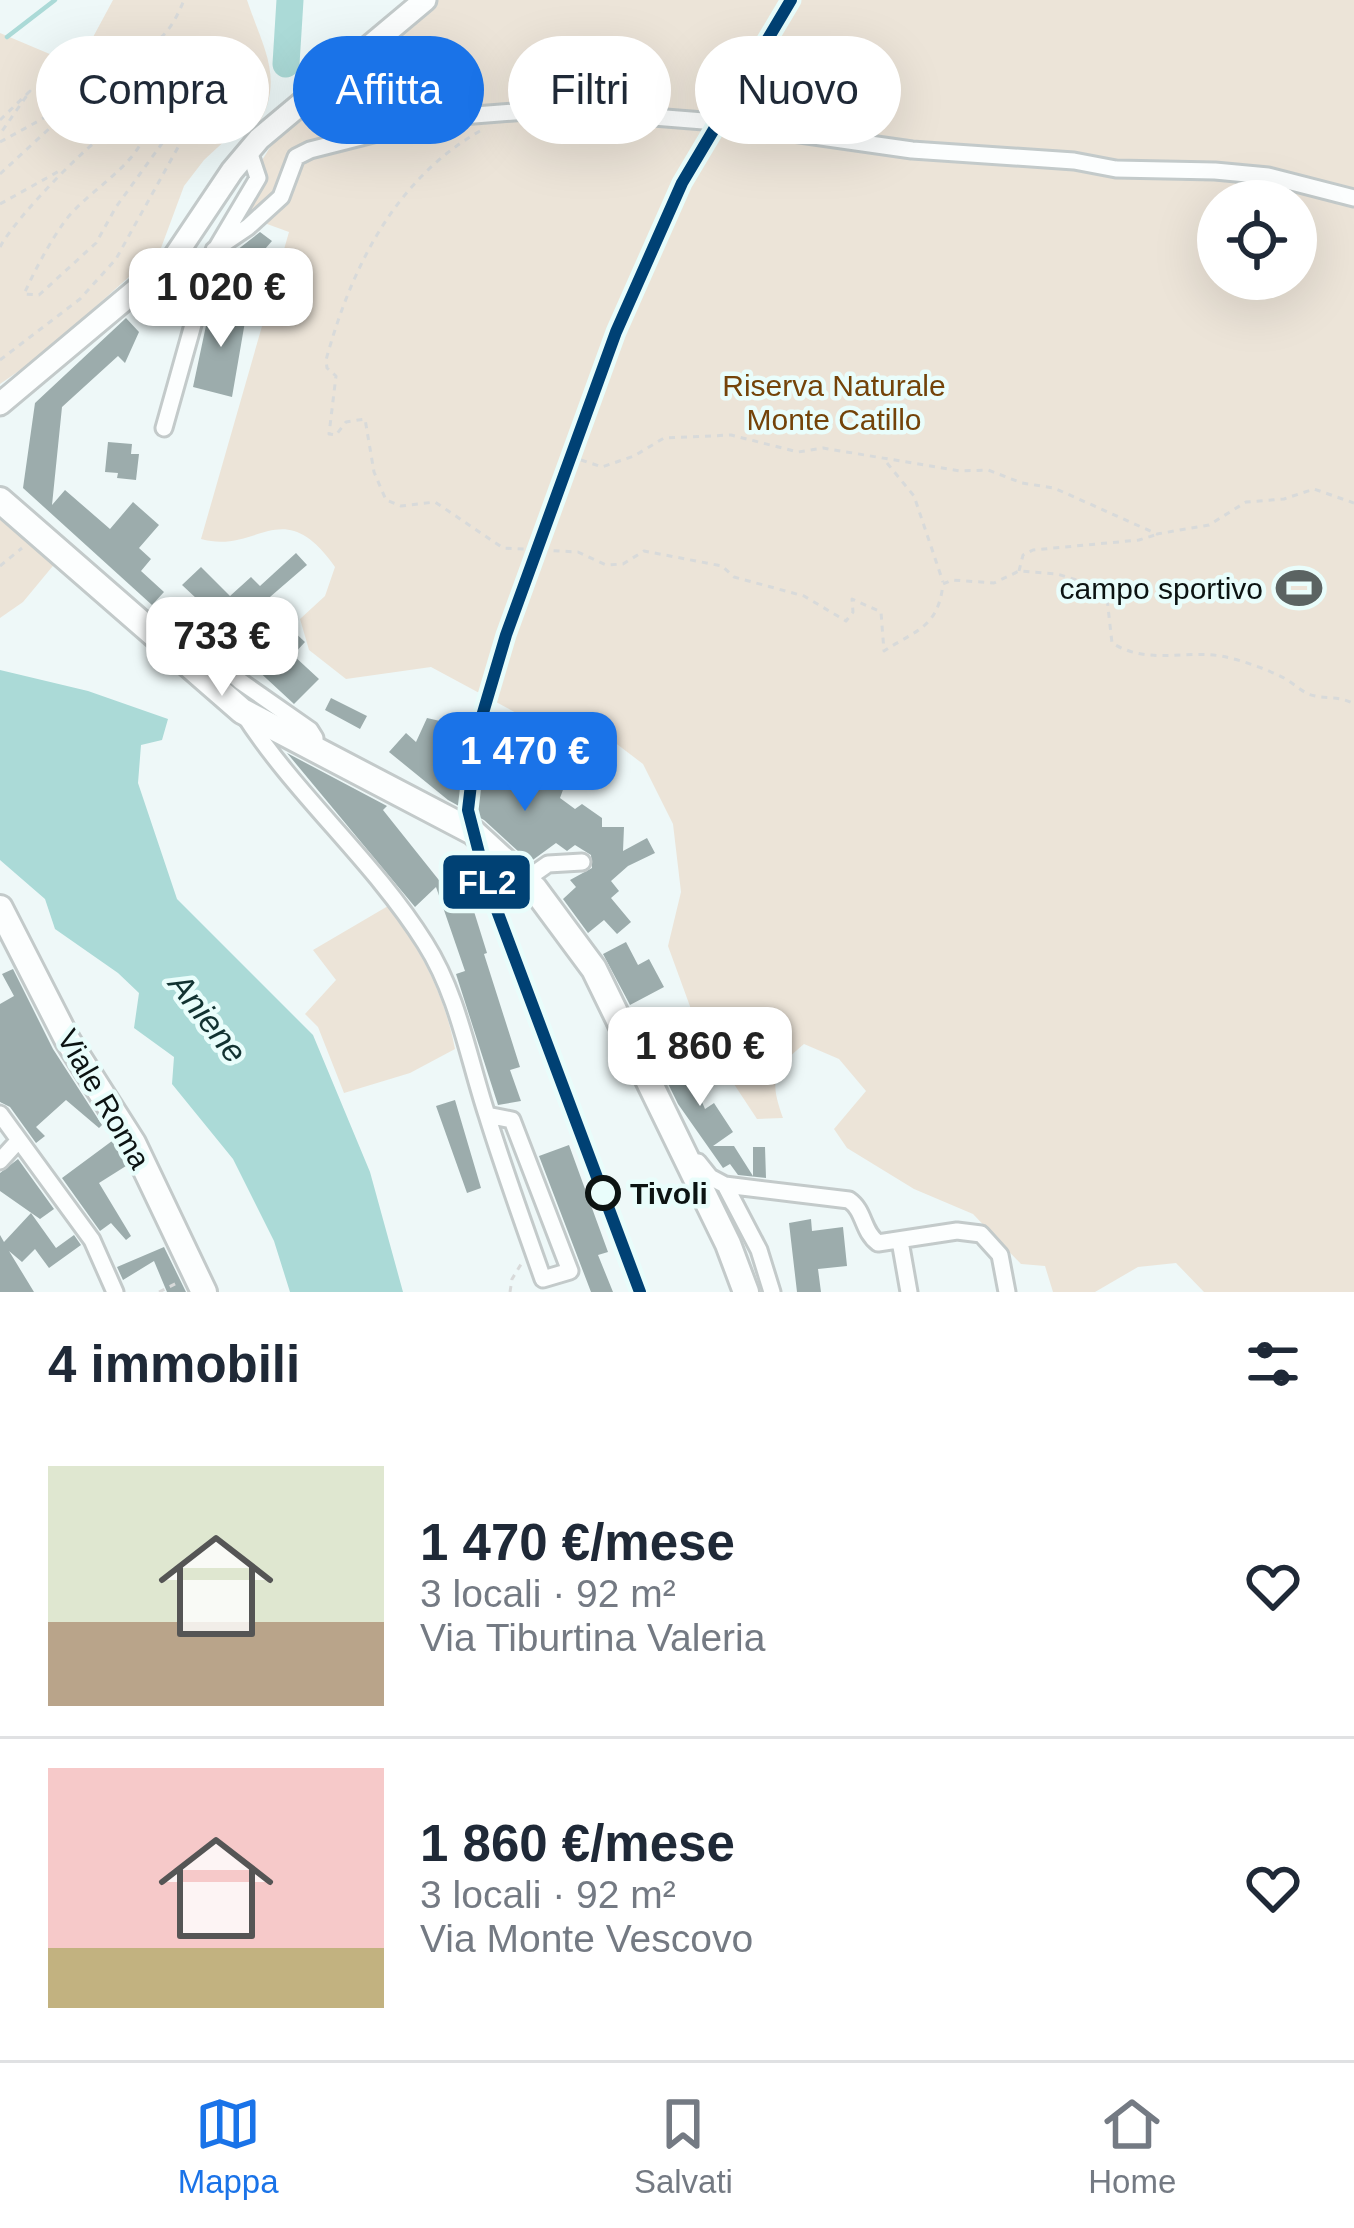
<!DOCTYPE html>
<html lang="it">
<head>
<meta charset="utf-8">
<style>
	body { margin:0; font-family:Helvetica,sans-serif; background:#f2f2f3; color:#1f2937; height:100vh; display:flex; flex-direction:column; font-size:45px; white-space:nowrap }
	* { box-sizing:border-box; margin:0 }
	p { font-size:39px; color:#747a83 }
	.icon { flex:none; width:66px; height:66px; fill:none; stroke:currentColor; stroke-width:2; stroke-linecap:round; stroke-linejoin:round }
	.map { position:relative; height:1292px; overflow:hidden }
	.panel { display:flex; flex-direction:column; background:#fff; flex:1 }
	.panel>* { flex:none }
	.guide { position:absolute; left:36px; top:36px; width:1284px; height:108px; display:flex; gap:24px }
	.buttons { position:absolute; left:1197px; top:180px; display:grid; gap:24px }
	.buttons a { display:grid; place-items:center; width:120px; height:120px; border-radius:50%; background:#fff; box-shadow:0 12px 48px #0002; font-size:60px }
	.price { position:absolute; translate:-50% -102px; padding:0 27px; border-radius:24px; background:#fff; color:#222; font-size:39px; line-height:78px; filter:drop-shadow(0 3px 6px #0008) }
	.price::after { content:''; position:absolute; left:50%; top:72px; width:36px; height:27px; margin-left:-18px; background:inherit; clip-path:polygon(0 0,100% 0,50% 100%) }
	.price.current { background:#1a73e8; color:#fff }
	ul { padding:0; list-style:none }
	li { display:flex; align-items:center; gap:36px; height:300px; padding:0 48px }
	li+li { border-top:3px solid #e0e1e3 }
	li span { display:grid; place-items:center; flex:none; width:336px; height:240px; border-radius:0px; color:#555 }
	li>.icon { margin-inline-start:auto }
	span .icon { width:144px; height:144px; fill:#fffc; stroke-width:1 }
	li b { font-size:51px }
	h2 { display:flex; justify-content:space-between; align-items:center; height:144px; padding:0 48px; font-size:51px }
	.chip { padding:0 42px; border-radius:54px; background:#fff; box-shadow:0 12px 48px #0002; font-size:42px; line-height:108px }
	.chip.current { background:#1a73e8; color:#fff }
	.tab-bar { display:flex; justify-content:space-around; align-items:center; height:168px; border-top:3px solid #e0e1e3; background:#fff; font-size:33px; color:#747a83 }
	.tab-bar a { display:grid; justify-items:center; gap:6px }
	.tab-bar .current { color:#1a73e8 }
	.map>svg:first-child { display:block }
</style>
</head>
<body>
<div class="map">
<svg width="1354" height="1292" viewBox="0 0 1354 1292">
	<rect width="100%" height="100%" fill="#eef8f8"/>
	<path fill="#ece4d8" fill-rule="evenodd" d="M113,0H247C264,51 287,82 254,131L231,135L204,160L184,186L161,248L42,355L0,384V33L71,63L85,52Z
		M436,0H1354V1292H1204L1176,1263L1138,1267L1095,1292H1053L1045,1266L1021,1264L973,1214L914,1189L847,1148L834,1129L866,1091L839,1059L804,1044C773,1070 769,1079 783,1118L757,1119L699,1031L668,946L681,892L673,824L643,764L597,729L535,723L431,667L346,679L309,650L300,619L325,596L335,567C282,492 258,555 201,539L289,232L231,211L272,144ZM1218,201H1296V279H1218Z
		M0,510L57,561L23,602L0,618Z
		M388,906C422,952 444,993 455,1049L410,1073L344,1093L318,1027L305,1014L336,980L313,950Z"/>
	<path fill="#abdad7" d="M0,670L88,691L168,719L162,740L141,745L138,783L177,899L313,1035L370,1172L403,1292H290L274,1241L233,1159L172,1084L174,1057L134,1028L139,993L118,973L55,929L45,899L0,860Z"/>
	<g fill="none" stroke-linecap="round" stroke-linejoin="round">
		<path stroke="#abdad7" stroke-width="4.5" d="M7,37L55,0"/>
		<path stroke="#abdad7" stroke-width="27" d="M286,64L290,0"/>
	</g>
	<path fill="#9cacac" d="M260,232L272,241L265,249L267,257L242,281L234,279L226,286L216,273L225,265L223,261Z
		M211,302L247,310L232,397L193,387Z
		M126,318L139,332L125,363L118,356L62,407L52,505L65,490L110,529L133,502L159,525L139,548L151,559L141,571L164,592L152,605L23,488L35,403Z
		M108,442L132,444L131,454H139L136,480L117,478L118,473L105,472Z
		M296,553L307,565L263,603L305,642L293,655L319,679L294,704L197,614L189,622L182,614L197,599L182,585L201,567L230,596L251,577L260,586Z
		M331,698L367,716L360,729L325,710Z
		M427,718L440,721L436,729L504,744L502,751L512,755L508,765L520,777L533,785L541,773L564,787L560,798L575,809L582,804L602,818V827H624L623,851L647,838L655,853L628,866L611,881L619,891L611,898L631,922L617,934L604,920L588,933L563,899L576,887L570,880L592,868L591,855L575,845L567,851L556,843L530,862L484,820L448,800L389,752L406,733L416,742Z
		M287,753L387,806L383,810L450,894L467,889L487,953L484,954L520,1067L510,1070L521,1101L498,1105L456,974L465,971L436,887L415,907Z
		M626,942L638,965L649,959L664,987L630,1005L603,954Z
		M13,969L53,1049L102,1125L99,1128L66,1100L36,1127L45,1136L36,1143L10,1107L0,1102V1004L14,996L2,974Z
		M642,1011L655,1040L665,1035L680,1074L689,1071L705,1109L714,1103L733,1132L713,1146H734L753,1176V1147H765L766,1178L738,1175L730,1164L723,1168L678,1104L634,1014Z
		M455,1100L481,1188L467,1193L436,1106Z
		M112,1141L126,1166L99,1183L131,1236L126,1240L111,1223L100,1231L62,1178Z
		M569,1145L608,1252L598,1255L613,1292H591L539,1156Z
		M18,1159L54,1209L40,1219L0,1191V1173Z
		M31,1213L56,1248L74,1235L81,1245L49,1268L35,1249L22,1262L9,1251L34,1292H0V1235L4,1242Z
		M811,1219L812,1231L843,1227L847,1266L818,1269L821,1292H797L789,1223Z
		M164,1247L186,1292H167L154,1261L123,1280L117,1267Z"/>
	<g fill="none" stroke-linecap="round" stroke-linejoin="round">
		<g stroke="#c3caca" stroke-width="21">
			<path id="minor" d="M214,250L248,227L281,197L296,157L310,150L436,118L553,109L716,122L912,150L1074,161L1116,169L1215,171L1268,176L1354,198
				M164,428L196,314L200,276L258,178L249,151
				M176,626L240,681L310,730L315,738L314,749
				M243,713C296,796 373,860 425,943C458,995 468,1057 487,1115C504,1170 524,1225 543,1279L570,1271L512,1120L487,1115
				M525,880L548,864L582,862
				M0,1114L92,1240L115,1292
				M0,1161L19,1140
				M698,1162L710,1177L725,1185L849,1200C865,1211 862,1231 878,1243L957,1231L981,1234L1000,1255L1007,1292
				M725,1185L759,1250L772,1292
				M900,1241L909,1292"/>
		</g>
		<g stroke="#c3caca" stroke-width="27">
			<path id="secondary" d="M0,404L173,259L232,171L259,139L425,0"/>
		</g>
		<g stroke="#c3caca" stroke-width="30">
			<path id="primary" d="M0,500L242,711L473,832L534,888L594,969L728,1244L746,1292
				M0,908L68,1041L133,1143L204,1292"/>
		</g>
		<path stroke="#d8dada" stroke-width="3" stroke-dasharray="6 6" stroke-linecap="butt" d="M201,99L230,83L256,77
			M0,120L30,91L0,134
			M480,131C394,180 351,269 326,360L327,368L336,376L329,434L336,435L346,422L365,419L374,472L386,500L401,506L435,502L503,548L578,552L606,565L623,564L644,551L722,566L734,577L804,596L846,621L853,612L852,599L881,612L884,651C916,630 938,628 943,584L952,580L994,583L1019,571L1057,574L1106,589L1112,643C1148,665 1182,650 1221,656C1242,660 1266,669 1284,678C1293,683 1300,690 1308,694C1324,700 1339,695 1354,704
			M0,142L104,85L131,79L123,69L143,64L132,53C161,45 173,27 184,0
			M0,174L78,102
			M0,204L61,170
			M0,247C15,218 99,130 130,117C136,115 142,115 149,113C149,162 92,185 65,221C49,243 35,270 24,294L39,295L96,243L116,207L184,113L232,62L249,55
			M0,360L80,299L116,259L197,113V106
			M581,460L602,467L634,456L664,438L731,435L798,452L823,448L960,471L988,470L1022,483L1054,488L1157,534L1209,525L1246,502L1284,499L1314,489L1354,503
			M887,463L914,496L943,582
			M0,566L22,548
			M1019,571L1023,555L1033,550L1139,540L1155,535
			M159,1292L179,1282
			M510,1292L512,1279L523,1261"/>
		<use href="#minor" stroke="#fcfefe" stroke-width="15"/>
		<use href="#secondary" stroke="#fcfefe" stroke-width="21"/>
		<use href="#primary" stroke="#fcfefe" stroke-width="24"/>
		<g stroke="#e9fdfb" stroke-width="21">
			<path id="rail-1" d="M640,1292L487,884L468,810L477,733L506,635L616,332L682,183L791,0"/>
		</g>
		<use href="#rail-1" stroke="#004174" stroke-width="12"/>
	</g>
	<defs>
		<g id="stadium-bare" transform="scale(3.6)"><path d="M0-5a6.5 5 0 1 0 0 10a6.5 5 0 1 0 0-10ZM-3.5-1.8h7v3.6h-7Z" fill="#5b6362" stroke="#e9fdfb" stroke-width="2.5" paint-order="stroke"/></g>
	</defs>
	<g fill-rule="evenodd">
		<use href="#stadium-bare" x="1299" y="588"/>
	</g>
	<circle fill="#e9fdfb" stroke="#0c1312" stroke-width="6" cx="603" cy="1193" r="15"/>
	<g text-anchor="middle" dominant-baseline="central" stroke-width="9" stroke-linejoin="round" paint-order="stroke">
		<g font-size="30" fill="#744309" stroke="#e9fdfb">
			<text x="834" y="385">Riserva Naturale<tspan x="834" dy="34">Monte Catillo</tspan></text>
		</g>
		<g font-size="30" fill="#0c1312" stroke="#e9fdfb" text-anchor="end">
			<text x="1263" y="588">campo sportivo</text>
		</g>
		<g font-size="30" fill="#0c1312" stroke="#e9fdfb">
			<text transform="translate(104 1099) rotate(60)">Viale Roma</text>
		</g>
		<g font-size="30" font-weight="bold" fill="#0c1312" stroke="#e9fdfb" text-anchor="start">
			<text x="630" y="1193">Tivoli</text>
		</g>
		<g font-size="33" font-style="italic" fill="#123231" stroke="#e9fdfb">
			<text transform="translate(208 1018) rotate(52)">Aniene</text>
		</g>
	</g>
	<rect stroke="#e9fdfb" stroke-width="4.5" x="441" y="853" width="91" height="58" rx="12" fill="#004174"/>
	<g font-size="33" text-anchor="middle" font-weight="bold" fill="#fff">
		<text x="487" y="894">FL2</text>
	</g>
</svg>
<div class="buttons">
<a><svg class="icon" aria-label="locate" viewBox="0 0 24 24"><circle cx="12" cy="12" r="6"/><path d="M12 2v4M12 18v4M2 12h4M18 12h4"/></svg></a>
</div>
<b class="price" style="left:221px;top:350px">1 020 €</b>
<b class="price" style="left:222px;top:699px">733 €</b>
<b class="price current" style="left:525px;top:814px">1 470 €</b>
<b class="price" style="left:700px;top:1109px">1 860 €</b>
<div class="guide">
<a class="chip">Compra</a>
<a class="chip current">Affitta</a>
<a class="chip">Filtri</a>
<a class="chip">Nuovo</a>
</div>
</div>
<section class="panel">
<h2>4 immobili<svg class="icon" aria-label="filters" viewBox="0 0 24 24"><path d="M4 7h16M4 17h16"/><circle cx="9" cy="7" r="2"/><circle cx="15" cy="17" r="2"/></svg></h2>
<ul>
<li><span style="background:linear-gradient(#dfe7d0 65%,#b9a48a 0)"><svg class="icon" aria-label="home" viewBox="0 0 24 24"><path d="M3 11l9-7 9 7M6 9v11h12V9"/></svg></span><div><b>1 470 €/mese</b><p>3 locali · 92 m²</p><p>Via Tiburtina Valeria</p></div><svg class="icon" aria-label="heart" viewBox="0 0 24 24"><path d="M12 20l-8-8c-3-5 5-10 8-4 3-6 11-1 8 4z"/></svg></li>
<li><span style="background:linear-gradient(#f6c9c9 75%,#c2b280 0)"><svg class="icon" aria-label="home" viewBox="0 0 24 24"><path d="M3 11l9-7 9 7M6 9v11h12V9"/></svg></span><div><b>1 860 €/mese</b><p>3 locali · 92 m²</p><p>Via Monte Vescovo</p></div><svg class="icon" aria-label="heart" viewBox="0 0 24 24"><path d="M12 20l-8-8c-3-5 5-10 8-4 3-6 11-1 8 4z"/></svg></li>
</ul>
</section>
<nav class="tab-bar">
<a class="current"><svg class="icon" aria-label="map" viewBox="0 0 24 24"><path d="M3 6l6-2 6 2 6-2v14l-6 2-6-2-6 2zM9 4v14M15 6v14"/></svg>Mappa</a>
<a><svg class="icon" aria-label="saved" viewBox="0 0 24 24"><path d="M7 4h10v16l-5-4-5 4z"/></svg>Salvati</a>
<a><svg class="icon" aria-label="home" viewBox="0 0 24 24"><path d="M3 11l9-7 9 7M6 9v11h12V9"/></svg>Home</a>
</nav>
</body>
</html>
